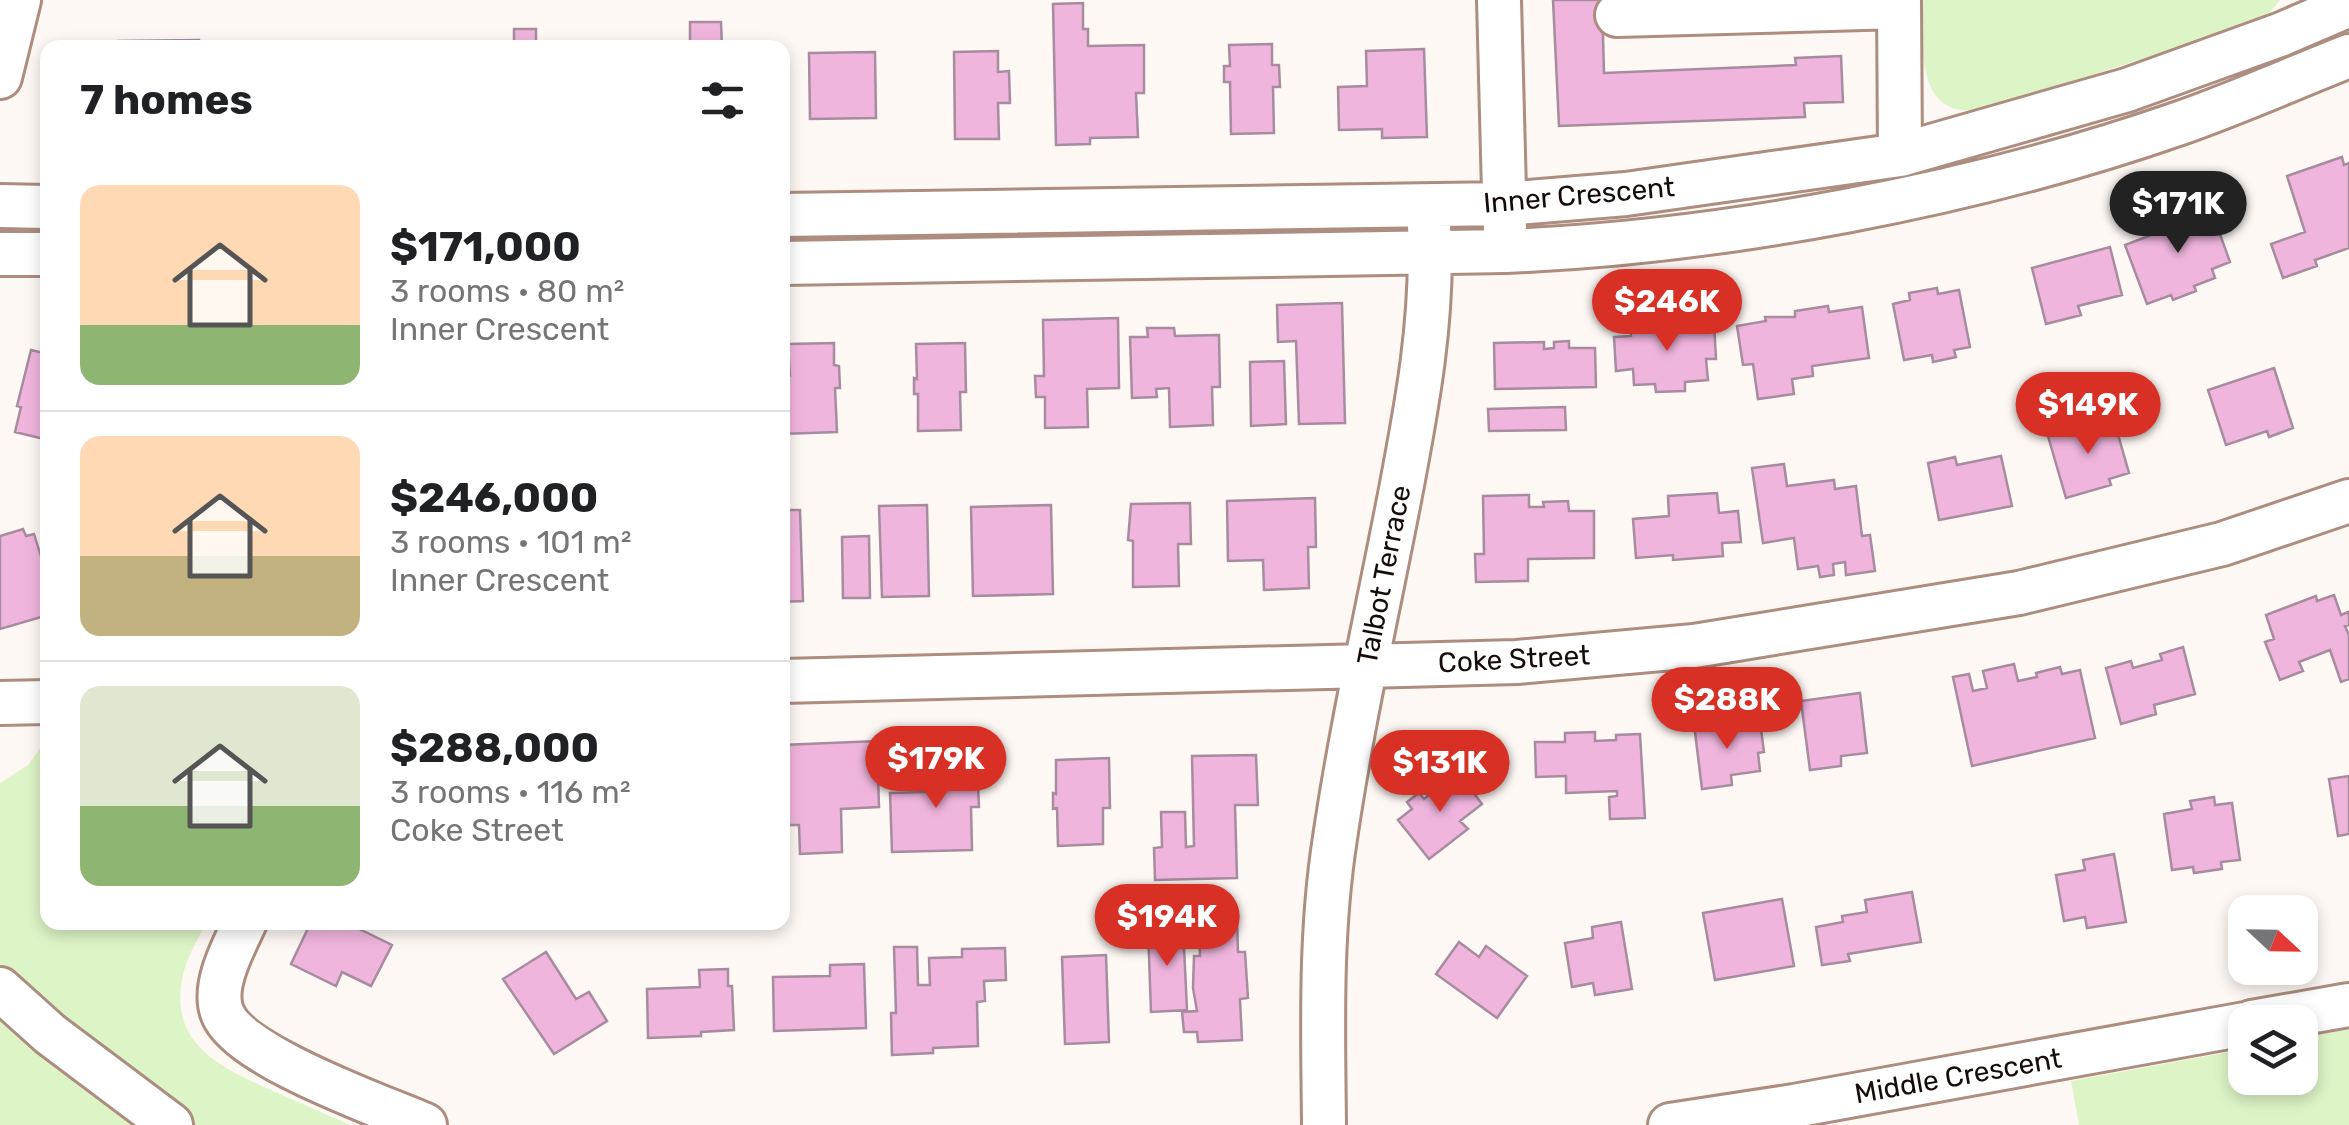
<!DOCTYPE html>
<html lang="en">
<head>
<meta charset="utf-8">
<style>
	body { margin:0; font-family:Rubik,sans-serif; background:#f6f6f6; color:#202124; height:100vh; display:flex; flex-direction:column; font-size:38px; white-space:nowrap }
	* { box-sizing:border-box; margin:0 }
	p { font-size:32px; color:#757577 }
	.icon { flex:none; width:55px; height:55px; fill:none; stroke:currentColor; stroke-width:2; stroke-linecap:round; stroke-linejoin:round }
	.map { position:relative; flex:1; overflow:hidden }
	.panel { position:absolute; left:40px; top:40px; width:750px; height:890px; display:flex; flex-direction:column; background:#fff; border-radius:20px; box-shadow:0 5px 15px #0003 }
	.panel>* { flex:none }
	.needle { width:65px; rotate:112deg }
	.buttons { position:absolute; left:2228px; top:895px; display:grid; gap:20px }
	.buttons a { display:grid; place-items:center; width:90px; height:90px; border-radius:20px; background:#fff; box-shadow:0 5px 15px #0003; font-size:50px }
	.price { position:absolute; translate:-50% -85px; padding:0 22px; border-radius:35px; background:#d93025; color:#fff; font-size:32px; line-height:65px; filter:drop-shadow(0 2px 5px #0008) }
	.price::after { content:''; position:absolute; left:50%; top:60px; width:30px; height:22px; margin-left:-15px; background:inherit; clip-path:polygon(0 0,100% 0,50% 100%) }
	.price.on { background:#222; color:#fff }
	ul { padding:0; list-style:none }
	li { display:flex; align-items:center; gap:30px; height:250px; padding:0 40px }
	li+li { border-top:2px solid #e0e0e0 }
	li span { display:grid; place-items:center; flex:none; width:280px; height:200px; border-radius:20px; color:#555 }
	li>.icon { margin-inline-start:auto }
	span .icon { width:120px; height:120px; fill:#fffc; stroke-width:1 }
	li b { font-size:42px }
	h2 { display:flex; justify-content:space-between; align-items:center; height:120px; padding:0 40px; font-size:42px }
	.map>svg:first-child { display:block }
</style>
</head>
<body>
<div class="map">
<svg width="2349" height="1125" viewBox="0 0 2349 1125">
	<rect width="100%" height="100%" fill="#fef8f4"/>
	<path fill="#ddf4c6" d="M1923,0H2280L2264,20L1979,111C1972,110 1962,111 1955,109C1914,96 1924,33 1923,0Z
		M47,739L48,922L206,923C197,941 185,960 182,980C170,1045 222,1068 271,1090C297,1102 324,1113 350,1125H0V783L28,765Z
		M2349,1029V1125H2079L2071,1081L2245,1049V1078H2300V1038Z"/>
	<path fill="#f0b5dd" stroke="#a78b9e" stroke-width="2.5" d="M1553,0H1602L1604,73L1796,65L1795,58L1841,56L1843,102L1804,103L1805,117L1559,126Z
		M1083,3V29H1088V46L1144,45V93H1136L1138,137L1090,138V144L1056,145L1053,4Z
		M690,22H721L722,46L727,48H690Z
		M514,29H536V48H514Z
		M199,40V48H118V41Z
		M1272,44V65H1279L1280,87H1273L1274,133L1231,134L1230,82H1224V66H1230L1229,45Z
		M1424,49L1427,137L1382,138V129L1339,130L1338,87L1367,86L1366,51Z
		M998,51V72L1009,71L1010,103H998L999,139H955L954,52Z
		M875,52L876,118L810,119L809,53Z
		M2342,157L2344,165L2349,163V248L2315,260L2317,266L2283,278L2271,244L2305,232L2287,176Z
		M2196,205L2200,216L2212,212L2230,262L2212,269L2215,278L2194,286L2196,291L2173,300L2171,295L2147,304L2125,245L2167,229L2163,218Z
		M2110,247L2122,295L2078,306L2081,315L2046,324L2032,268Z
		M1937,288L1938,294L1959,290L1970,347L1954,350L1956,357L1933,362L1932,355L1904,360L1893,304L1910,300L1909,293Z
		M1342,303L1345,423L1299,424L1296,341L1278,342L1277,305Z
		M1828,306L1829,312L1862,307L1869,358L1812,366L1813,376L1792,379L1794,394L1758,399L1753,364L1743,365L1737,326L1766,321L1765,317H1795V311Z
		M1118,318L1119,388L1087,389L1088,427L1045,428V397H1036L1035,376H1044L1043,320Z
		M1714,322L1716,359H1706L1708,380L1685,382V391L1656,392L1655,384L1634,385L1633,369L1616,371L1614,337L1631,336L1630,327Z
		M1147,328H1174L1175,336L1219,335L1220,387H1212L1213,425L1170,427L1169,388L1156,389L1157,397L1132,398L1130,337H1148Z
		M1569,341V348H1595L1596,387L1495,389L1494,343L1544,342V349L1554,348V342Z
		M834,343V365L839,366L840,388H835L837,432L782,434V376H790L788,344Z
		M965,343L966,392H960L961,430L918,431V394H914V378L917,379L916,344Z
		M31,350L48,354V440L15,432L21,407L17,406Z
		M1284,361L1286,424L1251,426L1250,362Z
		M2274,368L2293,428L2269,437L2267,431L2226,445L2208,390Z
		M1565,407L1566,430L1489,431L1488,409Z
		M2113,417L2129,473L2109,479L2111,485L2066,498L2048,436Z
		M2001,456L2012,506L1939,520L1928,463L1955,457L1957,465Z
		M1784,464L1787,486L1834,480L1835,489L1856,486L1862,536L1870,535L1875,571L1846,575L1845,562L1833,564L1834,575L1820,577L1818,566L1798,569L1794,538L1763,543L1752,468Z
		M1717,493L1719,513L1738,511L1741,542L1722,543L1723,556L1673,560V555L1636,558L1633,519L1669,516L1668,496Z
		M1529,495V507H1544L1543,502L1568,501L1569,511H1594V558L1528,559V581L1476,582L1475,554H1484L1483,496Z
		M1315,498L1316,547H1308L1309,588L1264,590L1263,560L1228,561L1227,501Z
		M1190,503L1191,544H1178L1179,586L1133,587V541L1128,540L1131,504Z
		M927,505L929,596L882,597L879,506Z
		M1051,505L1053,594L973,596L971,507Z
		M782,510H800L803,601L782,602Z
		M23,529L26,536L34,534L48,579V615L0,629V536Z
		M869,536L870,598H843L842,537Z
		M2334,595L2341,615L2348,612L2349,616V625L2345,626L2349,635V679L2341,682L2330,650L2299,662L2303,671L2280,680L2265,642L2274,639L2266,615L2316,596L2317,601Z
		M2183,647L2195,694L2154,705L2156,714L2121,724L2106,668L2131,661L2133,668L2162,660L2160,654Z
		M2014,664L2018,681L2037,677L2036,673L2060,667L2062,674L2080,670L2095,738L1972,766L1953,677L1969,674L1973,691L1987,688L1983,671Z
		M1860,693L1867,753L1841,756V766L1810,770L1801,701Z
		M1733,719L1734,728L1754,725L1755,730L1761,729L1764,752L1758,753L1760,771L1731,775L1732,785L1702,789L1694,724Z
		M1595,732V741L1616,740V735L1640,734L1645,818L1610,819L1609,797L1617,796V791L1566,793V776L1536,777L1535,742H1565V733Z
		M877,741L879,807L841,809L842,852L800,854L799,825H782V745Z
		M1256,755L1258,805H1235L1237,878L1155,880L1154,848L1162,847L1161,812H1185L1186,847L1194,846L1192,756Z
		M1109,758L1110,808H1103V844L1058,846L1057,808L1053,809V793L1056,794V760Z
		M970,761V787L978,786L979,807H971L972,850L892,852L890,793L926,792V762Z
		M1458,772L1482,804L1460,821L1468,829L1429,859L1398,820L1412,809L1407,802L1419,793L1424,799Z
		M2349,776V834L2338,836L2329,779Z
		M2214,797L2215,805L2232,803L2240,860L2221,862L2222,869L2194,873L2193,867L2172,870L2164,814L2192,809L2190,801Z
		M2114,854L2126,922L2087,928L2085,917L2064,921L2056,875L2085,870L2083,860Z
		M1912,892L1921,942L1848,954L1850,961L1822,965L1816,927L1843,922L1842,916L1867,912L1865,900Z
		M1782,899L1794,966L1715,980L1703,913Z
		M1237,919L1238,952H1245L1248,998L1240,999L1242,1040L1198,1042L1197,1032H1184L1182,1012L1197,1011L1193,988L1194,956H1200L1199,920Z
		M311,922H345L392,945L371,986L342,972L336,986L291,964Z
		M1621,922L1632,989L1595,995L1593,983L1572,987L1565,943L1593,938L1592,927Z
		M1183,926L1187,1010L1151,1012L1148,928Z
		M1459,942L1479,957L1486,946L1527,976L1497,1018L1436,974Z
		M894,947H917L918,985H930L929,958L962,957V949L1005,948L1006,980L984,981L985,1001L977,1002L978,1046L933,1048V1053L892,1055L891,1013H896Z
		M546,952L576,999L589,992L607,1021L554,1054L503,979Z
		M1106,955L1109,1042L1065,1044L1062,957Z
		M864,964L866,1028L774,1031L773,977L830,976V965Z
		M728,969V986H732L734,1030L701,1032V1036L648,1038L647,989L700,987L699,970Z"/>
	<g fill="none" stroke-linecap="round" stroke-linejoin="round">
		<g stroke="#ac8d7f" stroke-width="48">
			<path id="minor" d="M1499,0L1505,230
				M1899,0L1900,155
				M1617,15L1899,7
				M0,77L19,0
				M0,206L48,207
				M782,215L1504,204L1626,194L1900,155L2127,90L2282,34L2349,5
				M0,254H48
				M782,263L1506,251C1723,242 1974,195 2180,123C2237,103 2293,78 2349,56
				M782,681L1517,662L1694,646L2019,593L2222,544L2349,501
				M0,703L48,702
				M245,922C234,946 212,985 222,1012C237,1056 381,1106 425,1125
				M0,989L50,1034L171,1125
				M2252,1022L2349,1005
				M1324,1125C1323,1028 1320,934 1335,838C1352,723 1378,609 1400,495C1417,406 1434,316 1429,225
				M1670,1125L1794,1106L2245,1024"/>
		</g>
		<use href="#minor" stroke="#fff" stroke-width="42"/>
	</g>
	<g text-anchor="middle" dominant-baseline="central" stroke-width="8" stroke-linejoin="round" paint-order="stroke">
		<g font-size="28" fill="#160b07" stroke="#fff">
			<text transform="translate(1579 195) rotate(-5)">Inner Crescent</text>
			<text transform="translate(1384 575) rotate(-79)">Talbot Terrace</text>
			<text transform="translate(1514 659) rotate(-3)">Coke Street</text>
			<text transform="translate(1958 1076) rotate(-10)">Middle Crescent</text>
		</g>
	</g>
</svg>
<div class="buttons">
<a><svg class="needle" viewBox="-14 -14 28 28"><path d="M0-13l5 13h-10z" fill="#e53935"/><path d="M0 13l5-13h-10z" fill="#757577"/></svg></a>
<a><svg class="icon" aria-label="layers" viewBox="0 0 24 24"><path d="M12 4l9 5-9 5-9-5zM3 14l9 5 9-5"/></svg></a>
</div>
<b class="price on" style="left:2178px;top:256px">$171K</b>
<b class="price" style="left:1667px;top:354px">$246K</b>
<b class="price" style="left:2088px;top:457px">$149K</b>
<b class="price" style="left:1727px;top:752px">$288K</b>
<b class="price" style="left:936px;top:811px">$179K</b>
<b class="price" style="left:1440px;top:815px">$131K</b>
<b class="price" style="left:1167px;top:969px">$194K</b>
<section class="panel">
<h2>7 homes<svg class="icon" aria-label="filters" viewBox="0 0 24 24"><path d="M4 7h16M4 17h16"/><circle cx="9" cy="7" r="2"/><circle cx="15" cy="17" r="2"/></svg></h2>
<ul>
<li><span style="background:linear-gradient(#ffd9b3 70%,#8fb573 0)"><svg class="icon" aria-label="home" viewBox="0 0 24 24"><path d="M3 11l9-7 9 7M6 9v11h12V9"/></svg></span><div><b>$171,000</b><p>3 rooms · 80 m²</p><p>Inner Crescent</p></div></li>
<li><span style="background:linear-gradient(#ffd9b3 60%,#c2b280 0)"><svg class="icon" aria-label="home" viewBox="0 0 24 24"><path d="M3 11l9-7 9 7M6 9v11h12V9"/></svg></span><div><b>$246,000</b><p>3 rooms · 101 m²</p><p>Inner Crescent</p></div></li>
<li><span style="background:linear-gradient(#dfe7d0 60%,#8fb573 0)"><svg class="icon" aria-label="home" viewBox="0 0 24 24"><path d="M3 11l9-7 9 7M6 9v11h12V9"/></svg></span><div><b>$288,000</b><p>3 rooms · 116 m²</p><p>Coke Street</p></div></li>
</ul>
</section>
</div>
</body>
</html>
